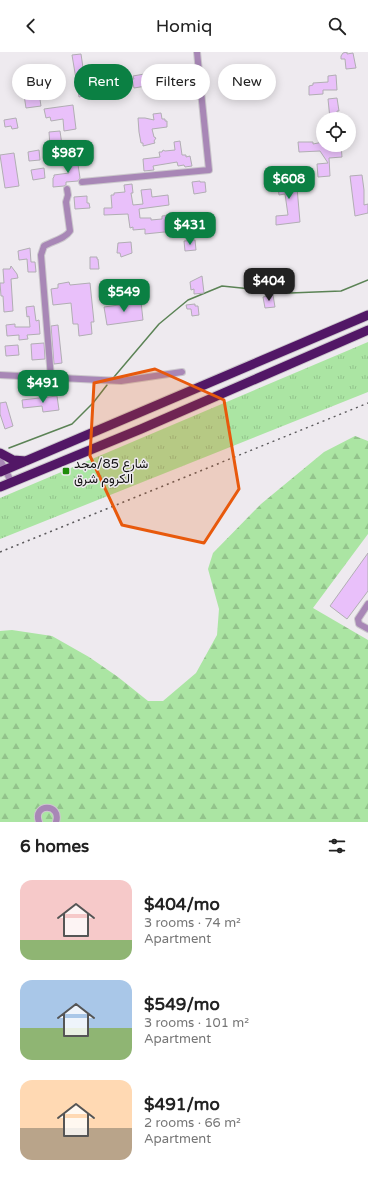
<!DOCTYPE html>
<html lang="en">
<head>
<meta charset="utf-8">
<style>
	body { margin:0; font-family:"Varela Round",Vazirmatn,sans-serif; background:#f6f6f6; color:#222; height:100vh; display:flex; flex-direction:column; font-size:15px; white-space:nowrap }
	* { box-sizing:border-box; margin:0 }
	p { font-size:13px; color:#767676 }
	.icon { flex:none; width:22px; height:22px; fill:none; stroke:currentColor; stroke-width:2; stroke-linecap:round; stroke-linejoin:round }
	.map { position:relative; height:770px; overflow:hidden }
	.side { display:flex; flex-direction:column; background:#fff; flex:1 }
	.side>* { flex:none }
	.top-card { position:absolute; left:12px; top:12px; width:344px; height:36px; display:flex; gap:8px }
	.tools { position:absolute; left:316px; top:60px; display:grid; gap:8px }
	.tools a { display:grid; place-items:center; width:40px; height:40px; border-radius:50%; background:#fff; box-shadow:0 2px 10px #0003; font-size:20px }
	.price { position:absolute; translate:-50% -34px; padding:0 9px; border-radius:8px; background:#0b8043; color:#fff; font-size:13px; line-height:26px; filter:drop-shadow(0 1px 2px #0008) }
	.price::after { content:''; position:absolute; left:50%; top:24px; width:12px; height:9px; margin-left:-6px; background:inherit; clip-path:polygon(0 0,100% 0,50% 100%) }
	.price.current { background:#222; color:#fff }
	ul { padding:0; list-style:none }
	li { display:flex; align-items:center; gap:12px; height:100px; padding:0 20px }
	li span { display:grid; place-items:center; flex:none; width:112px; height:80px; border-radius:12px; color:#555 }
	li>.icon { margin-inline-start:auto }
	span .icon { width:48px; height:48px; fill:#fffc; stroke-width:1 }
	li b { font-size:17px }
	h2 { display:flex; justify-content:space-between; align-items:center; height:48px; padding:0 20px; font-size:17px }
	.pill { padding:0 14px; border-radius:18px; background:#fff; box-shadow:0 2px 10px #0003; font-size:14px; line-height:36px }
	.pill.current { background:#0b8043; color:#fff }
	header { display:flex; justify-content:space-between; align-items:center; height:52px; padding:0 20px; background:#fff; font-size:18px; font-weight:600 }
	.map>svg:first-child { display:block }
</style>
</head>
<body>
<header><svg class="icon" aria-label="back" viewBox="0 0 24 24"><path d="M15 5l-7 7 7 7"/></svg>Homiq<svg class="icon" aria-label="search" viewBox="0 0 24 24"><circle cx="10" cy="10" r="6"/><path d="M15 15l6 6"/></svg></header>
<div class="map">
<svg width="368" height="770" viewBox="0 0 368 770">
	<defs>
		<pattern id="grass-tufts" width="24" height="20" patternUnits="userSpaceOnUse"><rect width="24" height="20" fill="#abe5a3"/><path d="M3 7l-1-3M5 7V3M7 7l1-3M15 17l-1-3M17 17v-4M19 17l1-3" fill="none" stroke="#92c38b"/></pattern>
		<pattern id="forest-firs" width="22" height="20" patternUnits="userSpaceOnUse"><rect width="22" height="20" fill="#abe5a3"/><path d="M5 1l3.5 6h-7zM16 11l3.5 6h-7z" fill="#92c38b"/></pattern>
	</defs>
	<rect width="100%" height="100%" fill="#eeeaef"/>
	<path fill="url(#grass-tufts)" d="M368,290V340L0,487V446Z"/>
	<path fill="url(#forest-firs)" d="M355,384L368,389V482L313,556L368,588V770H0V579L12,578L52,584L89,605L118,625L148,649H163L196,621L217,583L219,557L208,517L213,501L261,452L324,400Z"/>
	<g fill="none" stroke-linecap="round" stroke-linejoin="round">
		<path stroke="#5b8355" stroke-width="1.5" d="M114,325L159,272L188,248L222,234L290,241L341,239L368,228
			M9,396L72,372L93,351L107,333"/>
	</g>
	<path fill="#e9c0fa" stroke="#b1aeb3" d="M347,0V2L353,1L356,16L346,17L345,7H341V4L343,1Z
		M81,2L87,43L79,45L72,3Z
		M188,15L191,16L192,26L187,28L181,27V16Z
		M150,21L152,33L134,36L132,27H134L133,24Z
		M336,23L337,38H323V42L309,43V34L313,33V31L328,30V24Z
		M39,41L41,54L26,56L24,43Z
		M337,46L339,59H337L338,67H330L328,47Z
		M73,53L76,77L64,79L63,67L51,69L50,65L46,66L44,57Z
		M161,61L162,67H165V69H167V75L152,77L154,85L156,86L154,89L155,91L143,94V91H141L139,80L138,66H145L154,68L153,62Z
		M16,66L18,76L12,77L11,74L5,75L4,68Z
		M60,79L62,93L50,94L49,80Z
		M180,89L182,103H186V105L190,104L192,114L185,115L184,113L178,114L177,110L153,114L154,118L144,119L143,107L160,105L159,100H162L163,98L165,99L175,98L174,90Z
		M298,90H313V92L323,90V93H341L342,105L329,106L330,124L318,125L317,112L328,111L320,99L299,100Z
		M39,98L40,108L29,109L28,100Z
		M76,99L80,126L78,129L66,130V133L64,134L53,135V126L54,125V123L69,121L68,112L73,111L71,100Z
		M14,101L19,134L5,136L0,103Z
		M44,116L45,126L33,128L31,118Z
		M362,123L364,138V153L368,152V161L355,164L350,124Z
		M296,124L300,170L276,173V164L288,163L285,142L279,143L277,126Z
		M200,129V130H205L206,140L194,142L192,130Z
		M132,132L133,141H131L133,153L143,152L141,138L151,137L152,145L168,143L169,153L139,157L140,166H151V168L162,167V164L172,163L174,179L145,182V177L133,178V175L130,176L128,162L104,163V156H112L111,143H114V141L125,140L124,133Z
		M87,144V151H89L90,156L75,157L74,145Z
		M195,188L196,198L185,199L184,189Z
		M131,190L132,201L121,205L120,201H117L118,191Z
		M30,196L31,210H35L36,220H28L27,207L19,208L18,199Z
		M90,205H97V207H98L99,217H90Z
		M11,214L17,222L18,226L11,227L13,259L4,260L3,244H1L0,231H4L3,217H10Z
		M202,224L204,241L194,242V237L191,238L190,230Z
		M69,230L70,233L90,231L94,270H91L92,282L79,284L78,272H73L71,251L53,253L51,237L58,236V232Z
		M273,243L275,255L265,256L263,245Z
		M141,250L143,268L107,273L104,255Z
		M195,252V254H198L199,263L192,264L191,257H187L186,253Z
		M34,254L36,269L39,268L40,282L27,283L28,287L19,288V283L7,284L6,273L15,272V275H30L29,264L27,265L26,255Z
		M58,273L62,311L54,312L51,274Z
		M44,291L45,307L32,308L31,292Z
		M18,293L19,303L6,304L5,294Z
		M57,344L59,358L43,360L42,354L23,356L22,348Z
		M6,350L13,374L5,377L0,362V351Z
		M368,501V539L347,567L330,554Z"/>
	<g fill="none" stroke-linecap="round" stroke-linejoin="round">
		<g stroke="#cbc7cc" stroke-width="8">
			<path id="minor" d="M82,130L209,118L197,0
				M0,323L121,329L182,320
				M51,326L41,203L44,194C52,189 65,187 70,179L66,150L68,143L67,137
				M0,408L12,431
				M368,552L358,567L359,572L368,577
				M39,770C32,751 62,751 56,770"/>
		</g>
		<g stroke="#cbc7cc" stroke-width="11">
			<path id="highway" d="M0,401L13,408L26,409
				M0,420L368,263
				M0,435L141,377L368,278"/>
		</g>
		<use href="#minor" stroke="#a887b6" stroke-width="6"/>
		<use href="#highway" stroke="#521766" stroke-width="9"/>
		<path stroke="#5c5a5d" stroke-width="1.5" stroke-dasharray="2 4" stroke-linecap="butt" d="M0,500L368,351"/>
	</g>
	<path fill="#e8590c" fill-opacity="0.2" stroke="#e8590c" stroke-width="3" stroke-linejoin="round" d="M155,317L224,348L239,437L204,491L122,473L90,404L94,331Z"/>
	<rect fill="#1e8b0a" stroke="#eeeaef" stroke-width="1.5" x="62" y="415" width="8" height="8" rx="2"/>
	<g text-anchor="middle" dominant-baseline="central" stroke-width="3" stroke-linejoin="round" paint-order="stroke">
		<g font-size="13" fill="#131213" stroke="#eeeaef" text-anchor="start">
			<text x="74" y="412">شارع 85/مجد<tspan x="74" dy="15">الكروم شرق</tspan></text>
		</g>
	</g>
</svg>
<div class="tools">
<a><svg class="icon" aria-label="locate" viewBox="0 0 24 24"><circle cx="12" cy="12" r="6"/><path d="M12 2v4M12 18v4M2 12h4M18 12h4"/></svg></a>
</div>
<b class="price" style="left:68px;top:122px">$987</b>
<b class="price" style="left:289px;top:148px">$608</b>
<b class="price" style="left:190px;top:194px">$431</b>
<b class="price current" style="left:269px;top:250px">$404</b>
<b class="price" style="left:124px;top:261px">$549</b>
<b class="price" style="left:43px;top:352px">$491</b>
<div class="top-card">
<a class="pill">Buy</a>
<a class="pill current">Rent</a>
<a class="pill">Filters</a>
<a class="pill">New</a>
</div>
</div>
<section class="side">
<h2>6 homes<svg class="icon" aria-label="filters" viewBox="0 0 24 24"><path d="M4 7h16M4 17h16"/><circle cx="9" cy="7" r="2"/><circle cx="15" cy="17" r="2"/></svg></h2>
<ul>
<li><span style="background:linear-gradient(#f6c9c9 75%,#8fb573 0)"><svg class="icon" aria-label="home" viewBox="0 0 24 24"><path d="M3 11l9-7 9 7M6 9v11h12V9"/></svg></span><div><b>$404/mo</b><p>3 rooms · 74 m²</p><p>Apartment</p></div></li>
<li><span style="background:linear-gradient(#a9c7e8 60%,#8fb573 0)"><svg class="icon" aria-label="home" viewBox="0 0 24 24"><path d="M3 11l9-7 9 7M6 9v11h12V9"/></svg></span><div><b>$549/mo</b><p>3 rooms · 101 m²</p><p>Apartment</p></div></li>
<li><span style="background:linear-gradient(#ffd9b3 60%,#b9a48a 0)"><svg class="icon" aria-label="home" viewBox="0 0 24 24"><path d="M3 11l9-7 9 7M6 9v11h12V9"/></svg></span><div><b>$491/mo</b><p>2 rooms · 66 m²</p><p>Apartment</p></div></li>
</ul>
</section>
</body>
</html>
